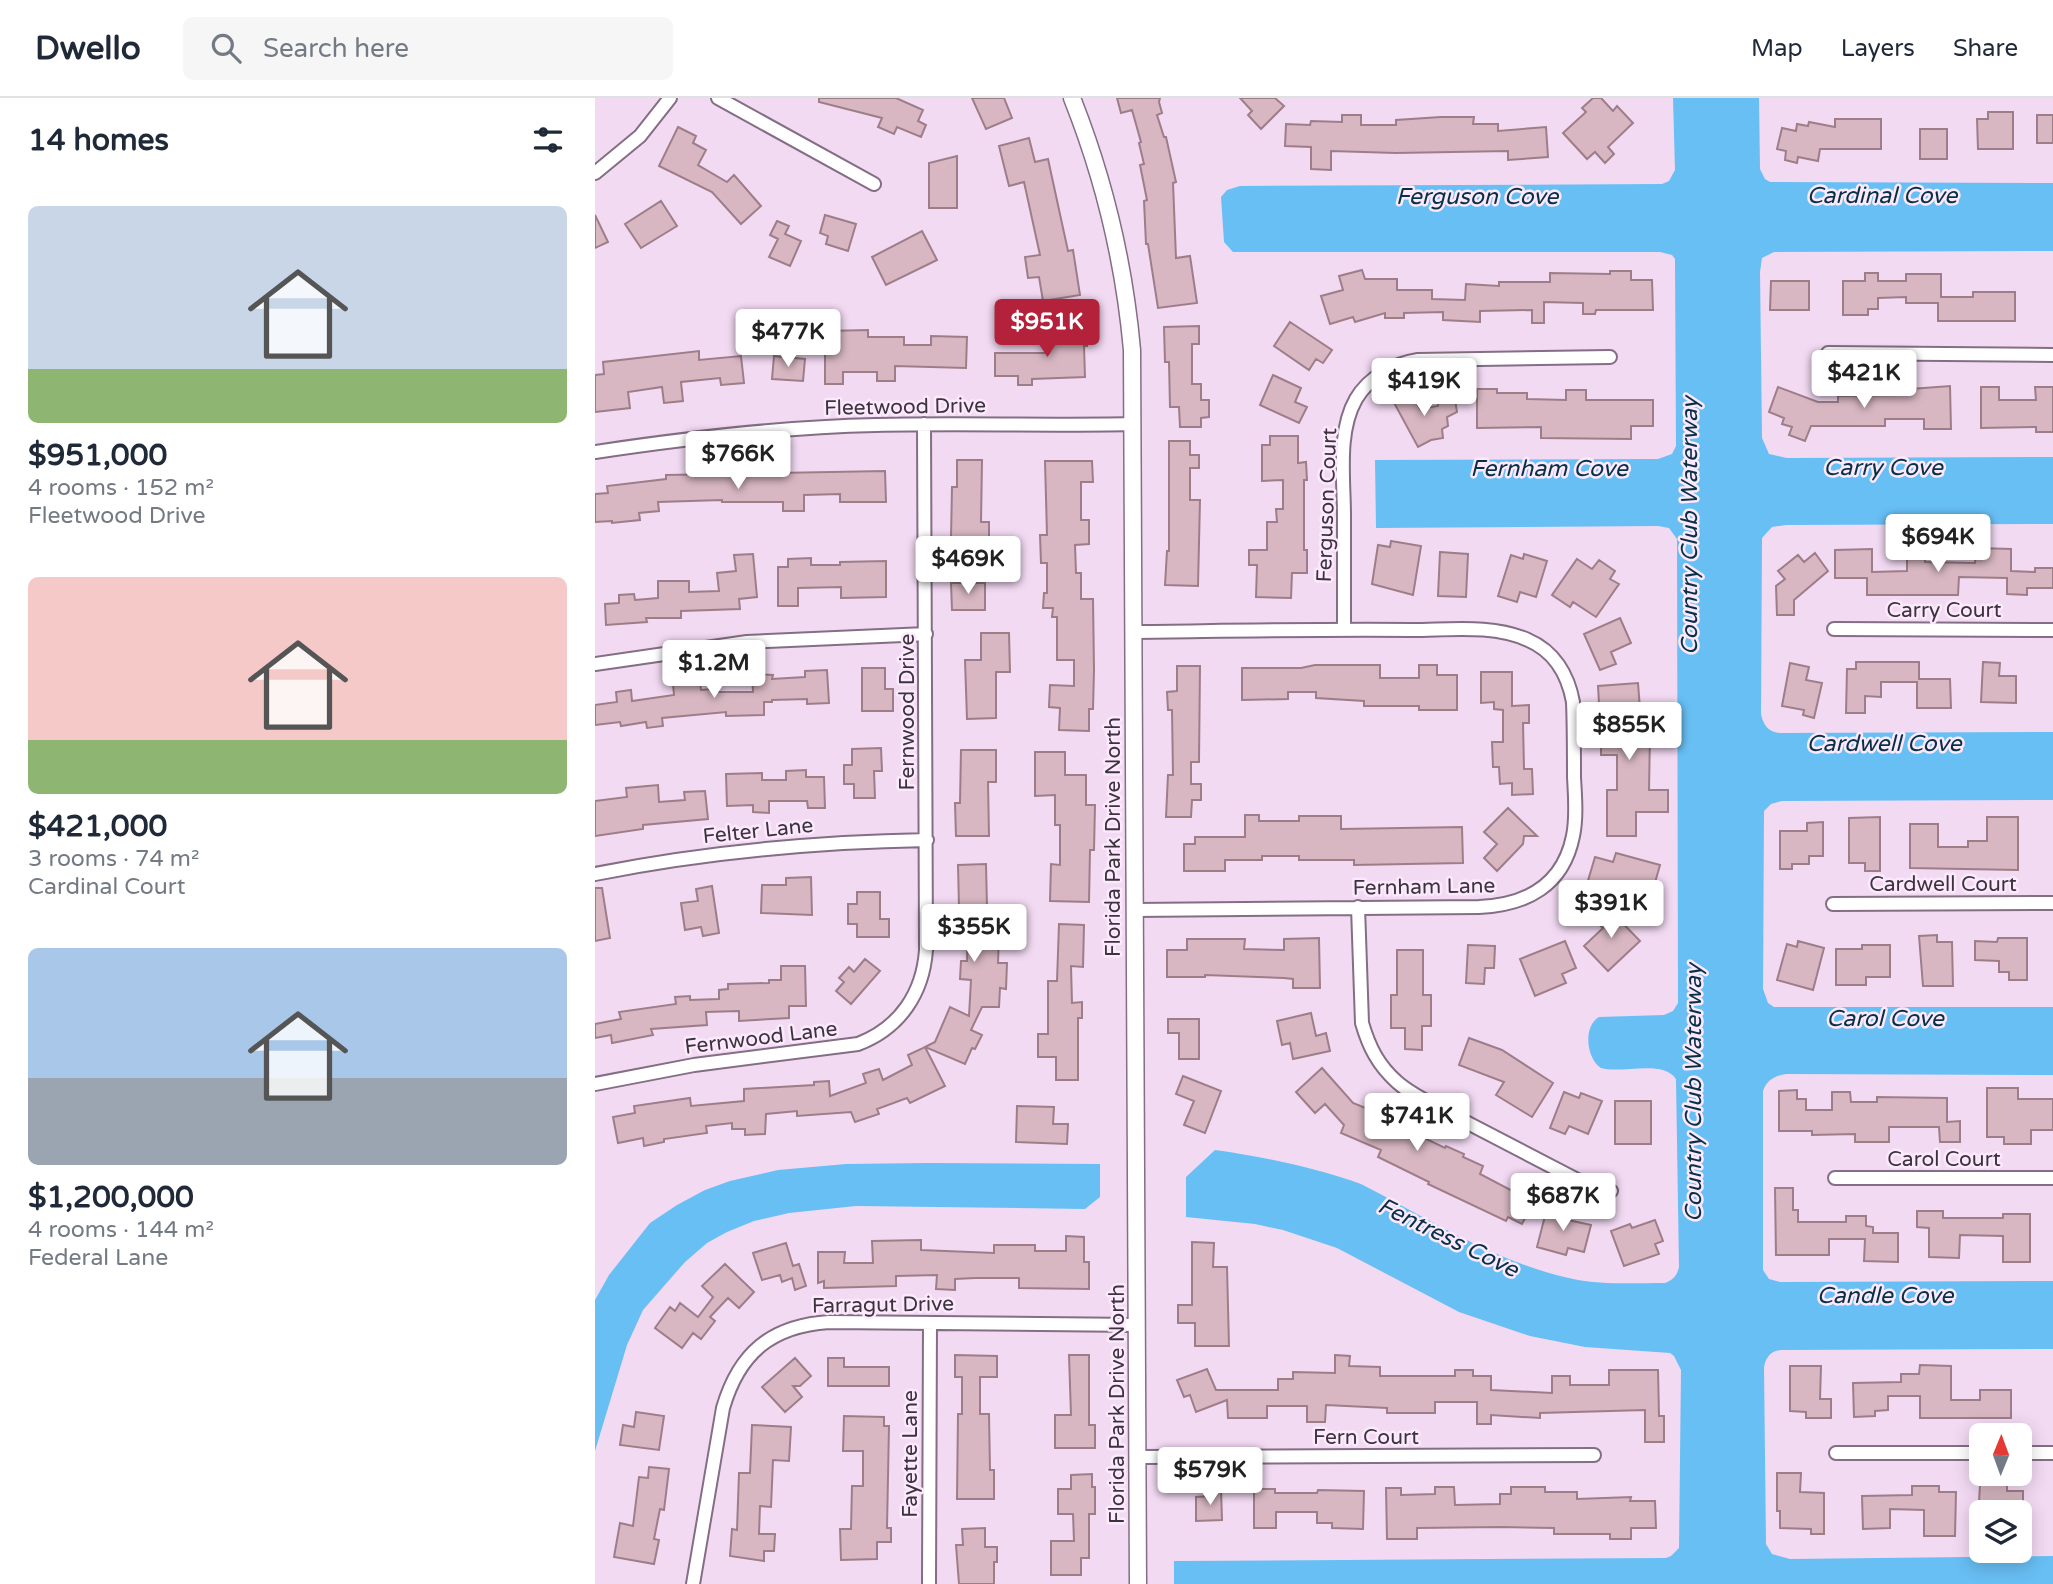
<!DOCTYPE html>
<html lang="en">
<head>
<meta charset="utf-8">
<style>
	body { margin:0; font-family:"Varela Round",sans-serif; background:#f6f6f7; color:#1f2937; height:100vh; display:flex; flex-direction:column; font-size:26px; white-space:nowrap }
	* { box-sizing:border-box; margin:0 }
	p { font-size:23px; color:#747a83 }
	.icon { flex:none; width:38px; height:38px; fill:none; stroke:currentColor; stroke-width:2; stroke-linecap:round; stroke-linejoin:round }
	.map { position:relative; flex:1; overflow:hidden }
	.details { display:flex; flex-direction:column; background:#fff; width:595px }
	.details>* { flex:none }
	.needle { width:46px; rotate:1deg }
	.buttons { position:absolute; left:1374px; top:1325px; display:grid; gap:14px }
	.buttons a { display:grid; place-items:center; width:63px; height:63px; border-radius:10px; background:#fff; box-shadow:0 4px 18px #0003; font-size:35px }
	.price { position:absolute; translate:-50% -60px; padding:0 16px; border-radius:7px; background:#fff; color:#222; font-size:23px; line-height:46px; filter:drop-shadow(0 2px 4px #0008) }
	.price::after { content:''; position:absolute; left:50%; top:42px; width:21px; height:16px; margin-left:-10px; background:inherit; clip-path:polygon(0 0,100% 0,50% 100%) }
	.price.selected { background:#b4213a; color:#fff }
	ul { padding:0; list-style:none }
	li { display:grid; align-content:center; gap:14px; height:371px; padding:0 28px }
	li span { display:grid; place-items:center; height:217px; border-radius:10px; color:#555 }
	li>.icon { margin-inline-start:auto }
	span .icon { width:126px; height:126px; fill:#fffc; stroke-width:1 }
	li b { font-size:30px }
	h2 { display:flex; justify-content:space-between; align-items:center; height:84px; padding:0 28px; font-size:30px }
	header { display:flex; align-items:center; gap:42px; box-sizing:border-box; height:98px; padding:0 35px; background:#fff; border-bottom:2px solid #e0e1e3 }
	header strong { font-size:33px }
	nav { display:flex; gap:38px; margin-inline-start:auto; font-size:24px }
	.search { width:490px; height:63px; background:#f6f6f7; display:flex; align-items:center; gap:18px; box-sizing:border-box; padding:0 24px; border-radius:10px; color:#747a83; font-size:26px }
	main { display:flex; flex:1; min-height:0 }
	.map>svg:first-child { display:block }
</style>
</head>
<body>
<header>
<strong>Dwello</strong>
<div class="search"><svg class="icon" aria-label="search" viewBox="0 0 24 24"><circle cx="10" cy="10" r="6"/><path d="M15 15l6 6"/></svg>Search here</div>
<nav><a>Map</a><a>Layers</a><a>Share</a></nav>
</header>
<main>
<section class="details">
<h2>14 homes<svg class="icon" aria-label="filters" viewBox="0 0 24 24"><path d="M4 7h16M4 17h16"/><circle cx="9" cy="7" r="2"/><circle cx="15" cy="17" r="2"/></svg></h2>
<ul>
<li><span style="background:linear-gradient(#c9d6e8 75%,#8fb573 0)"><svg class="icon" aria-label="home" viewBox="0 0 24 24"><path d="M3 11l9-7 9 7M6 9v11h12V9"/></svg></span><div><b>$951,000</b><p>4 rooms · 152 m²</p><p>Fleetwood Drive</p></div></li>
<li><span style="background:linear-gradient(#f6c9c9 75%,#8fb573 0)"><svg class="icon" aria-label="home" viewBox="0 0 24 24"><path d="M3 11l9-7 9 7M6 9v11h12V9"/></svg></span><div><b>$421,000</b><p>3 rooms · 74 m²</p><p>Cardinal Court</p></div></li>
<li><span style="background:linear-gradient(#a9c7e8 60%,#9aa5b1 0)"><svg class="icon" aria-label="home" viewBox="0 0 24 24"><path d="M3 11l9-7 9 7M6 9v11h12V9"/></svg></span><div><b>$1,200,000</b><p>4 rooms · 144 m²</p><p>Federal Lane</p></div></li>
</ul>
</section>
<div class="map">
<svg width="1458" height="1486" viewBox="0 0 1458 1486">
	<rect width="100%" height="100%" fill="#f2daf3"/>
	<path fill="#68bff4" d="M1078,0H1164L1165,71L1170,81L1175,84L1458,85V153L1179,154L1167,160L1165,174L1167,340L1174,356L1192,360L1458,359V426L1191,427L1177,429L1167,440L1166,616C1168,626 1173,634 1184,635L1458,634V702L1187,703L1176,706L1169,713L1168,891L1173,905L1179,909H1458V977L1191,976C1179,978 1172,982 1168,993V1172L1174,1181L1185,1184L1458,1183V1251L1186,1252C1176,1253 1171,1259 1169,1269L1171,1446L1177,1456L1195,1461L1458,1458V1486H579V1463L1071,1460L1076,1458L1084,1450L1086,1272L1079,1258L1075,1255L990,1249L935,1238L864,1214L742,1150L688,1132L660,1126L591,1119V1079L620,1052C670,1059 718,1069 766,1086C834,1121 902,1165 978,1181C1007,1187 1040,1185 1070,1185C1078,1182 1082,1178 1084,1169L1081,981C1068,961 1027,976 1006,970C991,960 988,928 1004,919L1069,917L1078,913L1083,905L1082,441L1074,430L1063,428L781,430L780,362L1063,361L1077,356L1081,348L1080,161L1077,157L1065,154H638L629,144L626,99L632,92L645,88L1067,86L1074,83L1080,72Z
		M333,1065L505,1066V1099L490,1111L261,1108L194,1115L159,1123L132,1134L112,1145L90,1164L48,1212L32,1247L0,1353V1202L14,1177L55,1125L82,1107L110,1092L135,1083L183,1072L251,1066Z"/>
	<path fill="#d8b7c2" stroke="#9d7e88" stroke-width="2" d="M224,0H301L328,12L323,23L331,27L326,39L302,29L299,36L283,29L287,20L224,4Z
		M377,0H409L417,20L391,31Z
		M522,0H565L564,4L567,15L562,17L569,39H571L581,84L578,85L581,160L595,158L602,205L563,210L553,146H551L549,103L552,102L545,67L549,66L544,45L546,44L537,12L526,15Z
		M645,0H680L689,8L666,31L653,17L657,13Z
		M998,0H1006L1018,13L1022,8L1038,25L1013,49L1019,56L1010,65L1000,54L992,61L968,35L991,14L987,10Z
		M1393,14H1418V51H1383L1382,21H1393Z
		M747,17H766V27H801V22L846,19H879L878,26H903V33L951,29L953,59L913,62V53L801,55L736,53V72L716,71V49L690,48L691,26L715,27L716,23L747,24Z
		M1442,17H1458V45H1442Z
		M1240,21H1286V51H1225L1223,63L1203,59L1202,65L1190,62L1191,53L1182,51L1187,30L1201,33L1202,26L1213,28L1214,24L1240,29Z
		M83,29L101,38L98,45L111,52L103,67L132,84L139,77L166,108L146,126L117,94L64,68Z
		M1325,31H1352V61H1325Z
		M434,40L440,64L453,61L473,153L478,152L485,197L448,203L444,179L433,180L430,159L445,157L429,84L414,88L404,48Z
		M362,58V110H334V65Z
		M66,103L82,128L46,150L30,126Z
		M0,117L13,144L0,150Z
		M230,117L261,126L253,153L231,146L233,138L225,135Z
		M182,123L194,128L190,136L206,143L195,168L174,159L183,141L175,137Z
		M327,133L342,162L291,187L277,159Z
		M767,172L770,181H802V192H837V201L870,202L871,186L904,188V184H955V175L1015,176V173H1036V182H1057L1058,212H1001L1000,216H988V205L949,204V225H937V212L885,213V224L848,222V214L809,215V220H790V215L760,224L758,219L735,226L726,198L748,192L744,178Z
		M1270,175H1283V183H1311V176H1346V199H1378V194H1420V223H1343V205H1311V199L1283,200V211H1273V217H1248V183H1270Z
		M1176,183H1214V212H1175Z
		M695,224L737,252L728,265L721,261L714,272L679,248Z
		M604,228V246H597V286H606V302H614V319L606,320V329H585L584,309H575L574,264H570L569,229Z
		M273,232V239H309V247H336V238L372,239L371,270L300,268V283H282V274H248V286H230V233Z
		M492,232V248H489L490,279L437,281V287H423V278H400V255H454V233Z
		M104,253V262L146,258L149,285L126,287L125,280L86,284L88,303L69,305L67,289L33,294L35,310L0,314V277L9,276L8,264Z
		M179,258L210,261L208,283L177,281Z
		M678,277L706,290L700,304L712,309L704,325L665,307Z
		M1355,288L1356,331H1329V321H1290V328H1216L1210,343L1194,337L1197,329L1187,326L1189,320L1174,314L1183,289L1223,304H1243V298L1302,297V292Z
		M1386,289H1404V302H1441L1440,289H1458V334H1441V329L1386,330Z
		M882,291H902V295H932V301L971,302V292H991V302H1058V328H1036V341L946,340V329L882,330Z
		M814,292L825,311L843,308V303L860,301L862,314L852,319L853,328L847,331L848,340L836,342L823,349L797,301Z
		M675,338H703V365L711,364L712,382H709V452H712V475H697L696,500L661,499L662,467H654V452H672V424H682L681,411H688V382L667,383V347H675Z
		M574,343H595V357H604V370H595V402H605L603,488L570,487L572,453H574Z
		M362,362H387L386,424H394V455H367V440H356L357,389H362Z
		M450,363H497L498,384H486V422H494V446L480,447L481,475H486V501H498L499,572L498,611H494V633L464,632L465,610L454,609L455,587L479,588V562H462V519H457L458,510H448L449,495H452V465H446L445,437H452Z
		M290,373L291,404H245V396L209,397V413H188V404H127V402L63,404L64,413L44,415L45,422L17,425V423L0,424V396L13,395L12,388L71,381V377Z
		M796,443L826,448L818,497L777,486L783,447L795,449Z
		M1381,450L1416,451V473L1440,474V470H1458V490H1432V497L1412,496V480L1364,479L1363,497H1272V480H1240V452L1277,451V474L1312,473V456H1331L1330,464L1380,465Z
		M845,454L873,456L871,499L843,498Z
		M1220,455L1233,473L1199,502V517H1182L1181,488L1190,481L1183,473L1203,457L1209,464Z
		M158,456L162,499L144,501L145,511L86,513V520H51L52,524L11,527L10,506L24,505V497L39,496L40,502L63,500V483H94V494L124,493L122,475L141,473L139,457Z
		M929,456L952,463L941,499L925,494L922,504L903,498L916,457L928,461Z
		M216,460V467H245V464L291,463V499L246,500V489L203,490V508H183V469H193V461Z
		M982,461L997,471L1004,462L1020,473L1015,481L1024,486L1001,519L978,504L975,509L957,497Z
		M356,485H390V512H357Z
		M1025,520L1036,545L1016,554L1021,566L1005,572L989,536Z
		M386,535H414L415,574H401V620L372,621L370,562H386Z
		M1261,564H1324V581H1355L1356,610H1322V584H1286V599L1270,598V615H1251L1252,571H1261Z
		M1388,564L1405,565L1404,578H1421V605L1386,604Z
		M1195,565L1214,569L1211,582L1227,585L1219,620L1208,617L1209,612L1187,608Z
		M720,567H785V580H824V567H842V577H862V612H824V608H769V603L721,600V594H693V601L647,602V570H706Z
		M582,568H605L604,664H596V686H606V702H597L596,719H571L573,677H578L577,612H573L572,594L582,593Z
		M267,570H290V591H298V613H267Z
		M232,572L234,605L212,606V601L177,602V604H169V617L131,618V614L67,620L68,628L52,630L51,624L26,628L25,624L0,627V607L22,604L21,594L36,592L37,603L79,597L78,586L105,584L106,592L117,591V594H158L157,576L178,577L177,581L210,579V573Z
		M886,574H917V608L934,607V625H928L929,671H937L938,696L917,697V685L905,686L904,669H898L897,644H908V612L899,611V604L886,605Z
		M1043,585L1047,636H1055L1054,692H1073V714H1041V738H1012V692H1022V657H1006V636H1018L1015,605L1004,606L1003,588Z
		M286,650L287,673H279L280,700H259V686H249V667H257V651Z
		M366,652H401V684H393L394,738H361L360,705H365Z
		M440,654H470V677H491V707H500L499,752H495L494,804L455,803L456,766L465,767V727H460V697L440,698Z
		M211,672V679H229L230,710H213L212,703H174V715L158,714V707L132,708L131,676L167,675V682H191V673Z
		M63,687L64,704L90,702L89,694L110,693L113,721L48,727V731L0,738V703L32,699L31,690Z
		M913,710L942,738H929L928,746L902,773L889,760L902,746L889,734Z
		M650,717H664V723H704V718H746V731L867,729L868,765L759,767V762H704V758H667V762H630V773H589V746H600V739H650Z
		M1285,719V773H1270V765H1254V720Z
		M1392,719H1423V772L1315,770V726H1343V749H1373V743H1392Z
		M1228,724V758H1214V766H1197V771H1185V733H1212V725Z
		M1021,755L1065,767L1056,799L1037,794L1036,798L992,786L1000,759L1018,764Z
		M391,766L392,810L405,811L403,865H412L411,891L405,890L404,909H387L376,932L387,937L380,951L377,950L370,966L330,949L340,944L355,909L374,918L376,882L365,881L366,863H372L373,829L359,828L360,809H364L363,767Z
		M216,779L217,817L166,815L167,787H191V780Z
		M117,788L124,835L108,838L106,829L90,832L86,805L103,803L101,791Z
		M0,790H7L15,840L0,843Z
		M262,794H285V821H294V839H262V826H253V806H262Z
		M1011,808L1045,843L1013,873L989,848L1008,830L998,821Z
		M464,826L489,827L488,869L476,868L477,905L487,904V920H483V982H461V959H443V936H453V883H462Z
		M1342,837V844H1357L1358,888H1328L1324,838Z
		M724,840L725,890H698V881L689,880L610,877V879H572V852H592V841H650L649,851L689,852V841Z
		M1403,840H1432V882H1414V874H1404V863L1380,862V843L1402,844Z
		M970,843L981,870L967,876L971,885L940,898L925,861Z
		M1203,843L1229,850L1218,892L1182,882L1192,846L1202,849Z
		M873,847L900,848L899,870H890L889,886L871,885Z
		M1267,847H1295V879H1271V887H1241V851H1267Z
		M802,852H828V897H836V928H827V952L810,951V930H796V897H802Z
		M270,861L285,873L256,906L241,893L249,884L244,880L254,869L259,874Z
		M186,868H210L211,908H194V920L144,923V913L111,914L112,927L56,931L58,937L17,945L16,937L0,940V926L26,921L24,914L81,906L80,899L95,898V902L124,901V892L133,891V886L174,885V882H186Z
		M716,915L721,938L731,935L735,953L698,961L695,945L687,947L682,923Z
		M573,921H604V961H584V935H573Z
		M874,940L907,952L958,985L937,1019L901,997L909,984L864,967Z
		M330,949L350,988L315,1005L312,1000L282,1011L284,1016L260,1024L256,1014L202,1018V1013L171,1016L170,1036L150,1037V1031H137V1025L111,1028L112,1035L69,1041V1044L49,1048L48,1040L23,1045L18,1019L40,1015L39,1008L95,1000L96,1008L149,1003V991L219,987V984L234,983L235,998L271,985L268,976L284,971L288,982L317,967L313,957Z
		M727,970L758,1005L790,1018L788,1024L819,1040L821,1036L850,1050L851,1048L869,1056L868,1059L888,1068L885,1076L923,1096L926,1092L941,1099L927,1126L913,1119L911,1123L833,1086L834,1084L783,1059L786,1052L746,1035L749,1027L730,1006L720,1015L701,994Z
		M588,978L626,993L610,1035L589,1027L599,1003L581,996Z
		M1392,990H1423V1001H1458V1032H1436V1046H1409V1039H1392Z
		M1202,992V1001H1211V1012H1237V994H1255L1256,1004H1282V999L1352,1000V1024L1365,1023V1044H1345L1344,1029H1294V1044H1260V1036L1217,1037V1033H1184V993Z
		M969,994L984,1000L986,995L1007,1003L993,1036L974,1028L970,1036L955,1030Z
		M1020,1003H1056V1046H1020Z
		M422,1008L459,1009L458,1026H473L472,1046L421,1044Z
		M1180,1090H1198V1112H1203V1124H1251V1118H1271V1128L1278,1129V1135H1303V1164L1269,1163L1270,1141H1234V1157H1181Z
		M952,1110L975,1115L973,1122L996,1127L989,1154L973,1150L971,1157L942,1149Z
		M1322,1113H1348V1120H1408V1116H1435V1164H1408V1138L1365,1137L1364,1160L1334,1159V1130L1322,1129Z
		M1060,1122L1068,1143L1060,1146L1064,1156L1029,1168L1016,1133L1035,1126L1037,1130Z
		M471,1138L489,1139V1164H494V1191L424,1190V1180H380L360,1181V1192L341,1191L342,1177L301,1178V1188L229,1190V1183L223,1185V1154H250L249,1165H278L277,1143L326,1142V1152L399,1155V1147H440V1153H471Z
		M597,1144L619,1145L618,1169H632L634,1248H600V1225H583V1207H597Z
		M191,1145L198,1168L204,1166L211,1188L200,1192L197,1180L187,1184L185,1177L167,1182L158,1155Z
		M130,1166L159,1194L144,1210L133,1200L115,1219L120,1223L106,1241L98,1235L87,1250L60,1230L75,1209L80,1213L85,1205L103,1219L118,1199L107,1188Z
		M360,1257L402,1258V1279H385V1316H394L395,1372H399V1401H362L363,1316H367V1279H360Z
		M474,1257H494V1327H500V1350H460V1317H476Z
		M740,1257L755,1258L754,1268L785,1269V1278H860V1272H878V1278H896V1292L957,1295V1278H975V1287H1014V1272H1063L1064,1318H1069V1344H1050V1312L945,1315V1320L896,1317V1326H882V1304H840V1315H792V1310L731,1307L730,1324H712V1308H672V1320H633L632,1302L601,1314L595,1297L589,1299L582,1282L612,1271L621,1292H683V1281H698V1274L740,1275Z
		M200,1260L216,1278L205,1288H198L207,1299L190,1314L167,1289Z
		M233,1260H249V1269H294V1288H233Z
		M1325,1267L1356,1268V1302H1385V1292H1416V1320H1325V1298H1293V1312L1280,1313V1318L1259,1319L1258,1285L1306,1284V1276H1324Z
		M1195,1268H1226L1225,1301H1236V1320H1211V1314L1195,1313Z
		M41,1314L69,1318L64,1352L25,1347L28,1327L39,1329Z
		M249,1318L289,1319V1328H294L292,1430H296V1444H282V1461L246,1462L245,1431H256L257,1388H268V1353H248Z
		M157,1327L196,1329L194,1363L178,1362L176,1409L165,1408L164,1436H180L179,1453H169V1463L135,1458L137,1431L142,1432L144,1375H155Z
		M54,1369L74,1371L69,1412L65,1411L59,1441L64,1442L59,1466L19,1459L25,1425L38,1428L44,1379L53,1380Z
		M1182,1375H1206L1205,1394L1229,1395V1436H1216V1431L1185,1430V1413H1182Z
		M497,1376V1389H500V1416H494V1460H486V1477H456V1443H479L478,1416H463V1391H476V1377Z
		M1385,1386L1412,1387V1393H1428V1414H1397L1398,1405H1384Z
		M1317,1388H1344V1394H1361L1360,1438H1329V1412L1295,1411V1430L1268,1431L1267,1398L1317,1397Z
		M840,1389H859L860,1407L905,1406V1396H916V1389H950V1394H982V1401L1036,1399L1035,1403H1060L1061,1430H1036V1441H1015V1436H959V1430L905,1429L822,1430V1441H792L791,1390H806V1397L840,1396Z
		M614,1391H626L627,1422L601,1423V1399L615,1398Z
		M659,1391H680V1395H722L723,1392L769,1393L768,1431L737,1430V1425H722V1414H681V1430H659Z
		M390,1430V1449H402V1464H399V1486H364L361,1447H368L367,1431Z"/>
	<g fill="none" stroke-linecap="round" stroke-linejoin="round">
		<g stroke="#836e84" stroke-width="16">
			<path id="minor" d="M123,0L279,86
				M0,75L45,38L75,0
				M1233,255L1458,257
				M0,354C93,340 187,329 281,327C367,325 452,328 537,326
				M749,531C749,493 749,456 749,418C749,381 742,334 761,301C774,279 798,266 823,262L1015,259
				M1239,531L1458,532
				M538,534C631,533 724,531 817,532C854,532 898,526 933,542C959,553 973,577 978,604C979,629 979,654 979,679C980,698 982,719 978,738C968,788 931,807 884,809L539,812
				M0,566L152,544L331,536
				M0,776C110,754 220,744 332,742
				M1238,806L1458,805
				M763,809L767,925C774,949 783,967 802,984C820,1000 846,1010 867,1022C910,1044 953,1067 996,1089L1016,1093
				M0,986L99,967L263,946C305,930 328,895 331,852L329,326
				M1240,1080H1458
				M1241,1355H1386
				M1424,1355H1458
				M544,1359L999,1357
				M98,1486L128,1310C144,1255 176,1228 234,1224L543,1227
				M334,1486L335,1225"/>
		</g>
		<g stroke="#836e84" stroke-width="19">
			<path id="tertiary" d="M477,0C510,83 529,163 537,252L543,1486"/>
		</g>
		<use href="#minor" stroke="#fff" stroke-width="12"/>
		<use href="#tertiary" stroke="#fff" stroke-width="16"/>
	</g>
	<g text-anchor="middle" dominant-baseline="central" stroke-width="5" stroke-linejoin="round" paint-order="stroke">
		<g font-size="21" fill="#3c333d" stroke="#fce9fd">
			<text transform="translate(310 309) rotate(-1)">Fleetwood Drive</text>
			<text transform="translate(732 407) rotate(-88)">Ferguson Court</text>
			<text x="1349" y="512">Carry Court</text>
			<text transform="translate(312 614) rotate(-90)">Fernwood Drive</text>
			<text transform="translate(163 733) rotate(-6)">Felter Lane</text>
			<text transform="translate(518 739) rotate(-90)">Florida Park Drive North</text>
			<text x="1348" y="786">Cardwell Court</text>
			<text transform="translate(829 789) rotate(-1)">Fernham Lane</text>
			<text transform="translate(166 940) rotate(-7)">Fernwood Lane</text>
			<text x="1349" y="1061">Carol Court</text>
			<text transform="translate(288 1207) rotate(-1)">Farragut Drive</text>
			<text transform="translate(522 1306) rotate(-90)">Florida Park Drive North</text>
			<text x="771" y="1339">Fern Court</text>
			<text transform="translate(315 1356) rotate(-90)">Fayette Lane</text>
		</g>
		<g font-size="23" font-style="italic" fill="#083045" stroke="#fce9fd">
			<text x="1287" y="98">Cardinal Cove</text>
			<text x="882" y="99">Ferguson Cove</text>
			<text x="1288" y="370">Carry Cove</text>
			<text x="954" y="371">Fernham Cove</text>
			<text transform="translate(1095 428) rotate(-90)">Country Club Waterway</text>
			<text x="1289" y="646">Cardwell Cove</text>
			<text x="1290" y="921">Carol Cove</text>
			<text transform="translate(1099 995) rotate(-90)">Country Club Waterway</text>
			<text transform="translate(853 1140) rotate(26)">Fentress Cove</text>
			<text x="1290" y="1198">Candle Cove</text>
		</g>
	</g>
</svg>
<div class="buttons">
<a><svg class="needle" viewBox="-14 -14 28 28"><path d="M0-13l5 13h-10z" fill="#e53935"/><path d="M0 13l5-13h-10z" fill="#747a83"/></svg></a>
<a><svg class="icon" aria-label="layers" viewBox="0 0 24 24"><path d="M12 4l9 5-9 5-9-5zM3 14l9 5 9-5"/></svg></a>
</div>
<b class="price selected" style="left:452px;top:261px">$951K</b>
<b class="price" style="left:193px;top:271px">$477K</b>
<b class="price" style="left:1269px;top:312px">$421K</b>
<b class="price" style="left:829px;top:320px">$419K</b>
<b class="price" style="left:143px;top:393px">$766K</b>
<b class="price" style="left:1343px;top:476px">$694K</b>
<b class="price" style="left:373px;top:498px">$469K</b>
<b class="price" style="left:119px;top:602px">$1.2M</b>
<b class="price" style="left:1034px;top:664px">$855K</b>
<b class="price" style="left:1016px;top:842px">$391K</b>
<b class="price" style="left:379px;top:866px">$355K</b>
<b class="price" style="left:822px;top:1055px">$741K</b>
<b class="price" style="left:968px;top:1135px">$687K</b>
<b class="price" style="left:615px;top:1409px">$579K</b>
</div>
</main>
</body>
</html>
